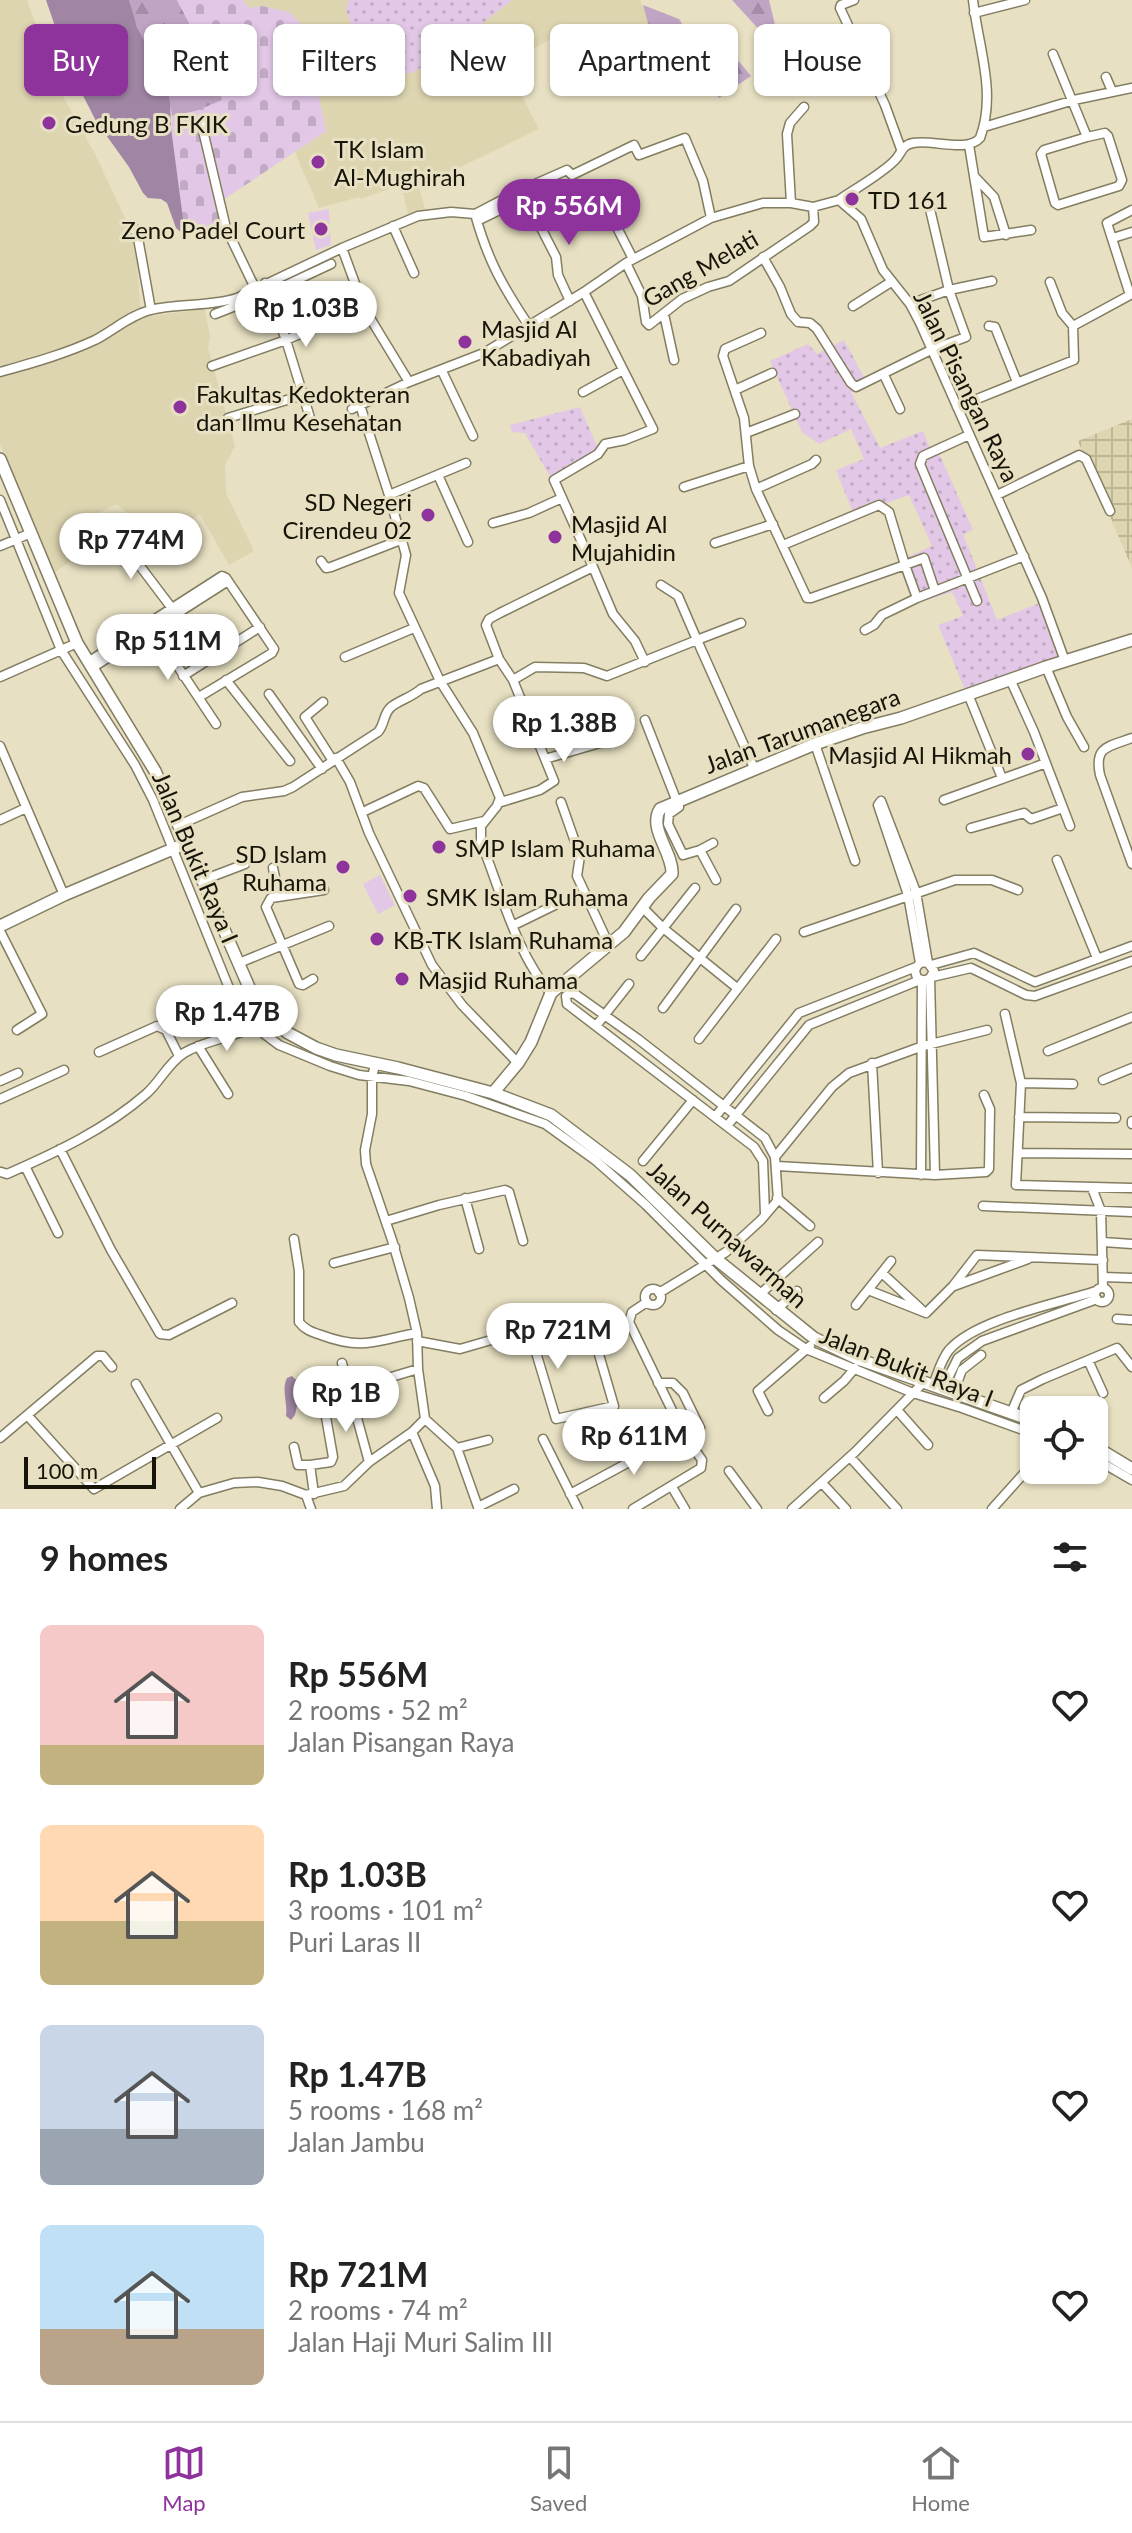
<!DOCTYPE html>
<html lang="en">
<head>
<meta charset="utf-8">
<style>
	body { margin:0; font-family:Lato,sans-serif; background:#f6f6f6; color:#222; height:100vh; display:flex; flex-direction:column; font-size:30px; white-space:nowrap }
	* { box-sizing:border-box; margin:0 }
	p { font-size:26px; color:#767676 }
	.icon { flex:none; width:44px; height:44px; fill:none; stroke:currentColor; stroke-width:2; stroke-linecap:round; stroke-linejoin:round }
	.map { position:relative; height:1509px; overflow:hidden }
	.panel { display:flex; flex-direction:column; background:#fff; flex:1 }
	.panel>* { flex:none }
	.banner { position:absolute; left:24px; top:24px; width:1084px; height:72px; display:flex; gap:16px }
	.controls { position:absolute; left:1020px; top:1396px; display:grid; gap:16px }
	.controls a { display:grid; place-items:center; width:88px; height:88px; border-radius:12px; background:#fff; box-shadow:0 2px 6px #0004; font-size:40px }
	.scale { position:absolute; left:24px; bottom:20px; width:132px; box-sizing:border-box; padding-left:8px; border:4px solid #171409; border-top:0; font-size:22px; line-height:28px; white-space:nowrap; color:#171409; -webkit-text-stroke:6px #e7e0c2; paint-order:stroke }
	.price { position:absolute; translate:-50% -68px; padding:0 18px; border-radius:28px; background:#fff; color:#222; font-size:26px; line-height:52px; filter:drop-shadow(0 2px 4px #0008) }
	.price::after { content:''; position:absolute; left:50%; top:48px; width:24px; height:18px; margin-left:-12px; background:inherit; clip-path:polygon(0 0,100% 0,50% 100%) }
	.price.active { background:#8e329c; color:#fff }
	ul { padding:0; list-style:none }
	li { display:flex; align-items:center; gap:24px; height:200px; padding:0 40px }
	li span { display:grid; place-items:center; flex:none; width:224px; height:160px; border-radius:12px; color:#555 }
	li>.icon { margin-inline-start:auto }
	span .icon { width:96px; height:96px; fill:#fffc; stroke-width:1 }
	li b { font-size:34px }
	h2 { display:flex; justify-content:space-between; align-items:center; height:96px; padding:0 40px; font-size:34px }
	.tag { padding:0 28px; border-radius:12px; background:#fff; box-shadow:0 2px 6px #0004; font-size:28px; line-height:72px }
	.tag.active { background:#8e329c; color:#fff }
	.tabs { display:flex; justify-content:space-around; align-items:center; height:112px; border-top:2px solid #e0e0e0; background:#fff; font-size:22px; color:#767676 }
	.tabs a { display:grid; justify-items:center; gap:4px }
	.tabs .active { color:#8e329c }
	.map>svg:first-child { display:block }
</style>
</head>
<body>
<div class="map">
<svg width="1132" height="1509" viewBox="0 0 1132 1509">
	<defs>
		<pattern id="industrial-grid" width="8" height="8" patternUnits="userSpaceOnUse" patternTransform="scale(2)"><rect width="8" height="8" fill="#ddd5b0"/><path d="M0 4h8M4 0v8" fill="none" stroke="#bdb696"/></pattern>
		<pattern id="grass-dots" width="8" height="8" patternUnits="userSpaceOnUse" patternTransform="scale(2)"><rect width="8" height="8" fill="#e2c8e6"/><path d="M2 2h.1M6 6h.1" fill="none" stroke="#c1abc4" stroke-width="1.8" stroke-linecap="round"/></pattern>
		<pattern id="forest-firs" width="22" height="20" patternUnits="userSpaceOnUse" patternTransform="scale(2)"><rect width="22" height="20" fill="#c0a4c4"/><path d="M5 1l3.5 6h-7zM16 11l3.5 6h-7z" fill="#a48ca7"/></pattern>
		<pattern id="cemetery-stones" width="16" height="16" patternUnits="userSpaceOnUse" patternTransform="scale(2)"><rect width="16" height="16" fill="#e2c8e6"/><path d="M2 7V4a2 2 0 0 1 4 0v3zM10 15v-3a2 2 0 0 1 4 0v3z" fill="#c1abc4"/></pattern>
	</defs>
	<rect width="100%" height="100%" fill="#e7e0c2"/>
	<path fill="#ddd5b0" d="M0,0H27L59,89L96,156L130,229L137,261L140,304L143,317L205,309L210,337L208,348L235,446L225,465L226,493L254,551L229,565L200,514L158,539L117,504L77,524L92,546L55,572L0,444Z
		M243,0H375L412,73L452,48L512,0H640L650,24L658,67L610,88L583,78L558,35L505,64L539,129L419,187L426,213L409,217L401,185L360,199L359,197L319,208L295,152L326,131L305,29L249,8Z"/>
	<path fill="url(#industrial-grid)" d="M1132,419V568L1078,441Z"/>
	<path fill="url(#grass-dots)" d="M349,0H512L452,48L412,73H400L370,87L346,9Z
		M844,340L866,381L851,392L880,448L923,431L933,456L939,453L973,530L963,534L997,620L1042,602L1062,655L965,690L938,625L963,616L952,592L921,602L903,559L932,546L909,495L854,515L836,470L864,459L851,429L819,444L802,432L770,361L808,344L817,354Z
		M580,407L602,458L553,482L525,433L512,432L510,425Z"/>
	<path fill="url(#forest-firs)" d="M129,0H177L220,81L222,101L196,111L172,116C167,75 137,41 129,0Z
		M732,0H769L776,29L765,36Z
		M643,5L679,19L691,38L713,30L751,76L719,98L702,78L688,81L679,67L658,60Z"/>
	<path fill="url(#cemetery-stones)" d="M177,0H243L249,8L262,6L289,12L305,28L326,131L217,204L220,232L184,231L171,128L172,116L196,111L222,100L220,81Z"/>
	<path fill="#e2c8e6" d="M329,209L331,245L316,250L308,213Z
		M380,875L395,905L378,914L363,884Z"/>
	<path fill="#a086a4" d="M46,0H129L137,27L164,80L170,101L171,128L184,226L182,233L176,228L167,203L161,199L148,198L143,193L129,167L96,121L70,70Z
		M292,1376L296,1380V1391L299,1397L295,1415L291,1420L286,1416C288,1402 281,1390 287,1378Z"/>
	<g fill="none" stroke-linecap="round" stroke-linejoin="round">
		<g stroke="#837d62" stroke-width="11">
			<path id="street" d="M854,0L841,5L840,8L885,105L901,149
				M974,13L1025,0
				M1053,54L1087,137L1105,133L1108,136L1122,180L1119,186L1058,205L1055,203L1041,154L1044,150L1087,137
				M1106,77L1112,91
				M201,122L226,228L255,288
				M984,127L1074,100L1132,88
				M969,145L984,237L1031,230
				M975,177L994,197L1006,235
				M603,200L633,259
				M839,200C853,190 885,172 896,159C902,152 902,145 913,143C932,139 967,153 980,138C997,93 978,46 973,0
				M791,203L787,134L790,123L804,107
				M475,214L517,192L567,170L572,175L634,145L639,155L685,138L703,181L711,218
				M475,214C488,261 502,285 529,326
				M477,221L512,204
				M538,222L556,257L558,275L570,301
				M393,226L414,273
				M135,229L138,238L151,310
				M1113,238L1132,232
				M342,248L364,308L409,382
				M763,257L780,287L791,314L798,322L810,323L817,329L851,383L856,387L931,350L966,337L949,290L992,281
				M626,263L642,296L646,322L649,325L682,299L708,287L729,281L810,226L814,222L813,207
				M1050,282L1062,313L1073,326
				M265,283L286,340L311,421
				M584,292L653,429L625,440L605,444L598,454L554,480L593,567L500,613L489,619L486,625L499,659L513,680L535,667L584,668L607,676L697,640L755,770
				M910,304L949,290L929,205
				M853,306L891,282
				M215,314L269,293L331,264
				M664,314L674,360
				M989,326L995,327L1017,382
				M761,333L725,349L723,356L744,418L749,466L756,489L807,598H811L905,565L917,598L1024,556
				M212,366L286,340L354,310
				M442,371L473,436
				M0,372C32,363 65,354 95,340C114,330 129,316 150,310C178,303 209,307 237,298L342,248L418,216L451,212L475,214
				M884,375L900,409
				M735,390L772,373
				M583,392L623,370
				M360,405L389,495L406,555L399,593L440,681L473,733L500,798L497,806L481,826V842C500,889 517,956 551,993
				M957,407L1074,360L1073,326L1130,295L1107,223L1132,210
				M352,409L409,382L484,353L584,292L626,263L711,218L763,203H791L813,207L839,200L861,219L883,270L910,304L920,323L1042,598L1065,661
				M228,418L303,395
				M746,433L795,414
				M969,435L923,456L920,464L977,601
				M438,475L468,542
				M684,487L749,466
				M756,489L812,464L816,460
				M389,495L466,463
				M997,495L1079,455L1086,459L1110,511
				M0,500L61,650L135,765L153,800L229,988L240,1009L255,1027L279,1045L330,1066L359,1075L409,1081L466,1096L545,1124L595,1160L646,1205L721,1280L778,1330L806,1349L913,1393L962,1408L1034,1434
				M493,523L529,513L562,498
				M112,529L174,611
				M715,543L773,524
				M783,545L879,505L889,512L905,565L924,558L935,591
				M0,546L31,533
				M321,561L326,568L331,567L403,539
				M593,567L613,614L635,641L645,662
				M661,585L678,596L697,640L741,623
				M149,623L216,724
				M865,630L874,625L882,615L917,598
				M345,657L414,628
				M88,662L222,576L226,578
				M1046,667L1067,717L1084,747
				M92,668L228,581L226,578
				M183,676L260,627
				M0,677L77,643
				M1010,679L1034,732L1070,826
				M226,680L290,761
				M269,694L322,769
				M968,694L1002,778
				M199,697L272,653L274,649L228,581
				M323,702L305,717L333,761
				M645,720L679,807L669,814L668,824L683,855L700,850L716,880
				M1132,738C1108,747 1094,746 1100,775L1132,864
				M815,744L855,861
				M0,746L64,895
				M336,758L350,782L369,833L432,965L462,1005L518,1063
				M545,759L624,736
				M944,800L1046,763
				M881,801L878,805L908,895L920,963
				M881,801L916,892L928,963
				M561,802L580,856L577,876L609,945
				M498,803L540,790L554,781L513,680
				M367,810L418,786L424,788L450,829L484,821
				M0,820L26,808
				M179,825L242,797L284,791L293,787L378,732C385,724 383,714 391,707C400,700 412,697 421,689L499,659
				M971,828L1024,813L1031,819L1063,808
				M700,850L713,843
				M1057,860L1097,958
				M273,868L279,896
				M203,880L245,864
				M642,907L663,928L737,988
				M514,925L555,905
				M0,931L42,1014L17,1030
				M804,932L955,880H992L1018,890
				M641,956L695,888
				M239,963L329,926
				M931,965L974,953L1035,982L1132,946
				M932,977L971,968L1026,995L1035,996L1132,961
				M930,978L924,981L917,978L915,971C917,964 921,961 928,963L934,971L930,978L935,1175
				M313,979L303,985L299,984L266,907L271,898L324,890
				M663,1008L736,909
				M1005,1014L1021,1083L1016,1185L1132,1188
				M596,1026L629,984
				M699,1039L776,939
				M198,1046L228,1094
				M1048,1051L1132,1017
				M99,1052L157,1026L166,1030L179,1056
				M872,1063L878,1173
				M1103,1080L1132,1068
				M0,1081L18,1073
				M1021,1083L1073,1084
				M0,1099L64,1070
				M715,1117L799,1013L916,967
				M1019,1117L1116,1118
				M1132,1121V1124
				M727,1126L809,1025L920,980
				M60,1149L111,1250L160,1334L169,1335L232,1303
				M1018,1153L1132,1154
				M775,1157L832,1087L849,1073L923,1046L987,1030
				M643,1161L693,1100
				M25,1166L58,1233
				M777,1166L935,1175L986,1172L989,1169L990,1109L984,1095
				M1,1172L7,1174C55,1153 106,1129 146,1094C160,1082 168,1063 184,1053C210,1037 246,1038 267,1016
				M921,1175L922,980
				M1092,1188L1101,1211L1103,1288
				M465,1198L479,1249
				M777,1198L810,1226
				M983,1206L1132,1212
				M765,1214L763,1161L754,1147L567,1004L566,996L571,993L575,994L638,1039L765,1138L775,1157L778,1200
				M386,1221L439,1205L505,1190L509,1192L523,1241
				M294,1239L299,1271V1322C305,1330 312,1332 321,1335C364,1351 376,1340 417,1333
				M1103,1242L1132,1244
				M334,1263L395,1247
				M882,1273L922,1310
				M1103,1277L1132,1278
				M954,1286L1028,1259
				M1095 1295a7 7 0 1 1 14 0a7 7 0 1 1-14 0Z
				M645 1297a8 8 0 1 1 16 0a8 8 0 1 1-16 0Z
				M868,1290L926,1313
				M659,1293L726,1252L761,1220L778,1200
				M759,1295L818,1242
				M856,1305L891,1261
				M776,1310L797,1291
				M926,1313L953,1286L977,1255L1103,1260
				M1117,1319L1132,1320
				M417,1341L460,1349L498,1338L532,1339L587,1323L591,1327L614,1406L556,1419L532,1339
				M1088,1360L1103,1393
				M342,1363L369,1462
				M658,1383H673L683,1393L700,1428L691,1442
				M136,1384L199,1493
				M933,1385C938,1373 941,1360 949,1350C976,1319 1056,1304 1096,1291
				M358,1387L418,1369
				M943,1388L958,1358L982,1341L1097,1299
				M954,1391L962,1370L981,1355
				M824,1398L844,1381L855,1368
				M897,1410L928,1445
				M768,1411L758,1391L810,1346
				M1011,1413L1021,1390L1043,1379L1117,1348L1132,1367
				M28,1416L94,1489L217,1418
				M425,1419L457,1448L478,1507L514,1489
				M412,1432L435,1486L437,1509
				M0,1438L97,1356H103L112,1367
				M543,1439L578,1509
				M294,1447L298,1465H310
				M457,1448L488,1440
				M850,1457L897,1509
				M1094,1458L1132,1480
				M729,1471L757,1509
				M822,1483L846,1509
				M672,1487L685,1509
				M314,1494L310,1465L331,1462L333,1457L319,1377
				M570,1494L683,1433
				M306,1495L311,1509
				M180,1509L199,1493L234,1483L258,1482L282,1486L306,1495L344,1486L369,1462L412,1432L425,1419L418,1369L417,1333L409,1298L392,1240L366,1164L365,1150L372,1114V1077L375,1065
				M633,1509L701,1468L702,1460L683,1433L629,1322L632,1312L647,1302
				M792,1509L855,1452L924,1382
				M992,1509L1034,1462"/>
		</g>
		<g stroke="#837d62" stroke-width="14">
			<path id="secondary" d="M0,459L77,643L155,771L252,994L267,1016L288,1033L316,1048L336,1055L398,1068L493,1093L551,1115L630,1175L716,1259L814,1338L858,1359L1034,1421
				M0,926L64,895L187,843
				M493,1093L518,1063L531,1042L551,993L624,932L649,898L672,874C673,852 648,829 660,809L815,744L862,728L901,718L1046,667L1132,640
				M1094,1446L1132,1469"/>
		</g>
		<use href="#street" stroke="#fff" stroke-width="8"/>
		<use href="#secondary" stroke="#fff" stroke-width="11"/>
	</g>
	<g fill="#8e329c" stroke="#e7e0c2" stroke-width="3">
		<circle cx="49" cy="123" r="8"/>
		<circle cx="318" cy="162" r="8"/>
		<circle cx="852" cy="199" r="8"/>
		<circle cx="321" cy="229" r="8"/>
		<circle cx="465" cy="342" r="8"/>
		<circle cx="180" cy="407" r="8"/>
		<circle cx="428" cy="515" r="8"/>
		<circle cx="555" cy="537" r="8"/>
		<circle cx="1028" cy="754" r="8"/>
		<circle cx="439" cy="847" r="8"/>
		<circle cx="343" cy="867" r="8"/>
		<circle cx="410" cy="896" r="8"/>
		<circle cx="377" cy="939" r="8"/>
		<circle cx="402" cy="979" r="8"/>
	</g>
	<g text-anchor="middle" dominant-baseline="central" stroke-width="6" stroke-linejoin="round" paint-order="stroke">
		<g font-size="24" fill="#171409" stroke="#e7e0c2" text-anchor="start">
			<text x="65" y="123">Gedung B FKIK</text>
			<text x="334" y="148">TK Islam<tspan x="334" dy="28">Al-Mughirah</tspan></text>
			<text x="868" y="199">TD 161</text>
			<text x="305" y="229" text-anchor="end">Zeno Padel Court</text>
			<text x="481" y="328">Masjid Al<tspan x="481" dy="28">Kabadiyah</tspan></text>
			<text x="196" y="393">Fakultas Kedokteran<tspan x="196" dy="28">dan Ilmu Kesehatan</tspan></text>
			<text x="412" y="501" text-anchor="end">SD Negeri<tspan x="412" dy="28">Cirendeu 02</tspan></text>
			<text x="571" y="523">Masjid Al<tspan x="571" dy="28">Mujahidin</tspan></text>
			<text x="1012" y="754" text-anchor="end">Masjid Al Hikmah</text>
			<text x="455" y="847">SMP Islam Ruhama</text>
			<text x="327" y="853" text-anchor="end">SD Islam<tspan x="327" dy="28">Ruhama</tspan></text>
			<text x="426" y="896">SMK Islam Ruhama</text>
			<text x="393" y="939">KB-TK Islam Ruhama</text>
			<text x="418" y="979">Masjid Ruhama</text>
		</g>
		<g font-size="24" fill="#171409" stroke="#e7e0c2">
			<text transform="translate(700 268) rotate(-30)">Gang Melati</text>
			<text transform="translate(967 386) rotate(64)">Jalan Pisangan Raya</text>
			<text transform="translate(802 730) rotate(-20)">Jalan Tarumanegara</text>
			<text transform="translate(196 857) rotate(67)">Jalan Bukit Raya I</text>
			<text transform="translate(728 1234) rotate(42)">Jalan Purnawarman</text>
			<text transform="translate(907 1366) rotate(21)">Jalan Bukit Raya I</text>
		</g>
	</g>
</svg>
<div class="controls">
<a><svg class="icon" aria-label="locate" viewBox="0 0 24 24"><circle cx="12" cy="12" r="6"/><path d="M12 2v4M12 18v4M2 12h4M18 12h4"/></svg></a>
</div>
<div class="scale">100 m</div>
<b class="price active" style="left:569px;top:247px">Rp 556M</b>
<b class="price" style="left:306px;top:349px">Rp 1.03B</b>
<b class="price" style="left:131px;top:581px">Rp 774M</b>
<b class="price" style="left:168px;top:682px">Rp 511M</b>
<b class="price" style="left:564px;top:764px">Rp 1.38B</b>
<b class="price" style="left:227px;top:1053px">Rp 1.47B</b>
<b class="price" style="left:558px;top:1371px">Rp 721M</b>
<b class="price" style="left:346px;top:1434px">Rp 1B</b>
<b class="price" style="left:634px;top:1477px">Rp 611M</b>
<div class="banner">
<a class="tag active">Buy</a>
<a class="tag">Rent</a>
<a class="tag">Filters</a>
<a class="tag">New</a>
<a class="tag">Apartment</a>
<a class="tag">House</a>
</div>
</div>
<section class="panel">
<h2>9 homes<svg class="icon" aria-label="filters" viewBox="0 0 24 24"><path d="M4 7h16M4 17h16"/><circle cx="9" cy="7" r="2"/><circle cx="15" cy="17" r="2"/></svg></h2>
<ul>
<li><span style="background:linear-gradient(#f6c9c9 75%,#c2b280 0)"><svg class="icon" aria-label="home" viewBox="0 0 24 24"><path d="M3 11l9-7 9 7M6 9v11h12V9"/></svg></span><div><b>Rp 556M</b><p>2 rooms · 52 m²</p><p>Jalan Pisangan Raya</p></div><svg class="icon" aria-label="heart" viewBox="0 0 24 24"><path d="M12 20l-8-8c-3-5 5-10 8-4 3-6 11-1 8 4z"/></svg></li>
<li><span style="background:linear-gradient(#ffd9b3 60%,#c2b280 0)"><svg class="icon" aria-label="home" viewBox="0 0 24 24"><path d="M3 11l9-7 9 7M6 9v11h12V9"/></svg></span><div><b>Rp 1.03B</b><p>3 rooms · 101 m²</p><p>Puri Laras II</p></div><svg class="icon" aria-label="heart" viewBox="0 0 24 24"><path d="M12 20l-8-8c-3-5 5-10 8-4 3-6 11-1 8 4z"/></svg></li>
<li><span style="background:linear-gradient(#c9d6e8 65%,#9aa5b1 0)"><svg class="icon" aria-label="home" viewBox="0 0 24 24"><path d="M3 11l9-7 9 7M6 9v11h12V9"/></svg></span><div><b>Rp 1.47B</b><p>5 rooms · 168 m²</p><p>Jalan Jambu</p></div><svg class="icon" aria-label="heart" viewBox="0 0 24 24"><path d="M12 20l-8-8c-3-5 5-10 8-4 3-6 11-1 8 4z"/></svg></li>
<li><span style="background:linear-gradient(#bfe0f5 65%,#b9a48a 0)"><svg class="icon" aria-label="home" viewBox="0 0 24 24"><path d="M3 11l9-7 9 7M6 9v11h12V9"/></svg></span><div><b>Rp 721M</b><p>2 rooms · 74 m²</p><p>Jalan Haji Muri Salim III</p></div><svg class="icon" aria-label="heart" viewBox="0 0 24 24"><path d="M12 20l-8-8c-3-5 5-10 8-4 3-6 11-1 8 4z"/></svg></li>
</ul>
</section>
<nav class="tabs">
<a class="active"><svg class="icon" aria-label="map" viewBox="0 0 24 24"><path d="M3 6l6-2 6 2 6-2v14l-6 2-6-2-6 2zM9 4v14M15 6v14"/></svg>Map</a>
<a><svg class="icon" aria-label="saved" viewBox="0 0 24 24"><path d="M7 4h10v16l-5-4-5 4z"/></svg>Saved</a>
<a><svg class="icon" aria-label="home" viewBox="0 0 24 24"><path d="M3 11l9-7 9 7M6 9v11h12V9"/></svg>Home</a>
</nav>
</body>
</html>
